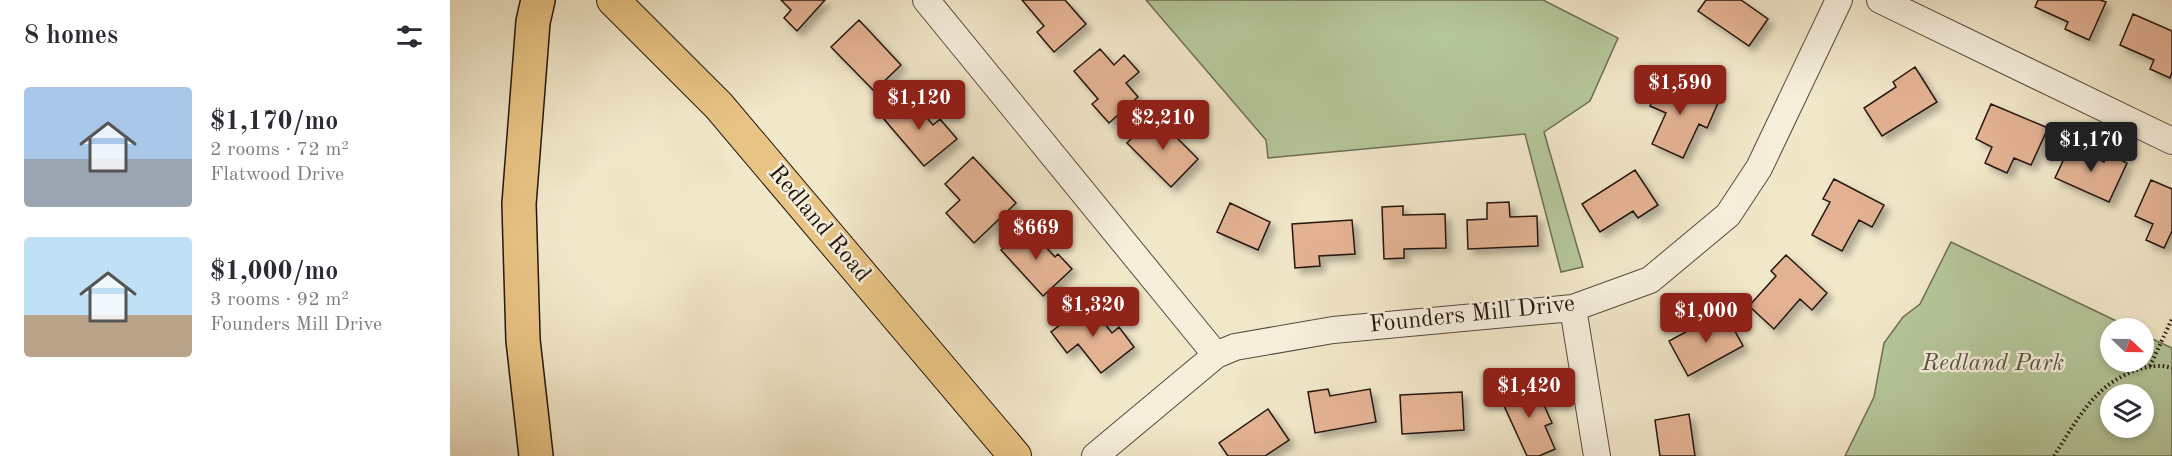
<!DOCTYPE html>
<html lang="en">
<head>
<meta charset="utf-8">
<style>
	body { margin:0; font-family:"Old Standard TT",serif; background:#f7f7f7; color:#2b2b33; height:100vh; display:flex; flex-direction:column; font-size:22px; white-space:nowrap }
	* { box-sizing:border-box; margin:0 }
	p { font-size:20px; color:#7c7c81 }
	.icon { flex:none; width:33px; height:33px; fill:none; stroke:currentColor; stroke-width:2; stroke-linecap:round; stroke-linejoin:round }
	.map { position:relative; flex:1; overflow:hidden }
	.sheet { display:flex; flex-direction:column; background:#fff; width:450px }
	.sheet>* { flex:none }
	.needle { width:39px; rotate:112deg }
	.controls { position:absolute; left:1650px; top:318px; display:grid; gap:12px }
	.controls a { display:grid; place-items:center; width:54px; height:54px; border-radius:50%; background:#fff; box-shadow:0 3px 9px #0003; font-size:30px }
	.price { position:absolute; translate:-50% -51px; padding:0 14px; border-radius:6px; background:#8f2418; color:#fff; font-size:20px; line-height:39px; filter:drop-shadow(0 2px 3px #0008) }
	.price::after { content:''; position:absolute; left:50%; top:36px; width:18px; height:14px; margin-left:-9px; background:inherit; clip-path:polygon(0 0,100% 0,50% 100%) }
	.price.current { background:#222; color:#fff }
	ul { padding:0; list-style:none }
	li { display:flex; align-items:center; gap:18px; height:150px; padding:0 24px }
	li span { display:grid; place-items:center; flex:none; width:168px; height:120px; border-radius:6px; color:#555 }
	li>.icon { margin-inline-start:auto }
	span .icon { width:72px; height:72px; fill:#fffc; stroke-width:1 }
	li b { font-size:26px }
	h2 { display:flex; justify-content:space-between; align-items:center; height:72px; padding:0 24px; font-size:26px }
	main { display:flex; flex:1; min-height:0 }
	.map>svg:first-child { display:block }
</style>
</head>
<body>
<main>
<section class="sheet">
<h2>8 homes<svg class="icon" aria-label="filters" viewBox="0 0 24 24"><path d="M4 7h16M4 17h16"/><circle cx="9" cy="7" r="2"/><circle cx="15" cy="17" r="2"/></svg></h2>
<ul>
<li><span style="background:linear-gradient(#a9c7e8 60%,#9aa5b1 0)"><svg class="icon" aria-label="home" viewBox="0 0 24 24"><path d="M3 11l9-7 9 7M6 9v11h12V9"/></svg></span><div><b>$1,170/mo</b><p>2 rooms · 72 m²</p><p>Flatwood Drive</p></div></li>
<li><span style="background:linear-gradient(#bfe0f5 65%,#b9a48a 0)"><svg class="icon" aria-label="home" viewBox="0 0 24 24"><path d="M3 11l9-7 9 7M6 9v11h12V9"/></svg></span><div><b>$1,000/mo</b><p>3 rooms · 92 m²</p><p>Founders Mill Drive</p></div></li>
</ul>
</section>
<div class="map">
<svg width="1722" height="456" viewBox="0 0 1722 456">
	<defs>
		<filter id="shadow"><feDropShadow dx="5.5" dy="5.5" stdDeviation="3" flood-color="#0004"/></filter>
	</defs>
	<rect width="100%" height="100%" fill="#f1e7c9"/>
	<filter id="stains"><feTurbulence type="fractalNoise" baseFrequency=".00333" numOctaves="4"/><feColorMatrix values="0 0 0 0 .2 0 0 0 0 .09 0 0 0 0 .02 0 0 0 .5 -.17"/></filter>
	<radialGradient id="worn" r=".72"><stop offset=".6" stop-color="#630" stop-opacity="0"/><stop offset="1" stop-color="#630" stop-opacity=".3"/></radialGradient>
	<path fill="#b5c79a" stroke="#6d6f55" stroke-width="1.5" fill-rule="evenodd" d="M696,0H1093L1168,38L1140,101L1094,132L1133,267L1111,272L1075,134L818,158L816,140Z
		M1501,242L1681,328H1660V362H1694V335L1722,348V456H1395L1424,397L1434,343L1453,317L1470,304ZM1694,394V428H1660V394Z"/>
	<path fill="#e3b293" stroke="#251710" stroke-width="1.5" filter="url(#shadow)" d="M331,0H375L347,31L334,18L341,10Z
		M572,0H615L636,24L604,52L587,32L594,26Z
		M1256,0H1291L1318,19L1299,46L1248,11Z
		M1588,0H1650L1656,2L1639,40L1615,29L1618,22L1585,7Z
		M1683,14L1722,31V72L1720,78L1700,69L1704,60L1670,45Z
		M409,20L451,65L424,91L381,47Z
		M650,49L664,65L674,55L689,72L676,83L688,97L659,123L642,104L648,99L624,71Z
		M1465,67L1487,102L1432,136L1414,108L1446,87L1443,82Z
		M1212,78L1268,103L1257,128L1249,124L1233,158L1202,144L1216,113L1200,106Z
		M458,96L483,125L490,119L507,139L474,166L433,118Z
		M1541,104L1598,128L1581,165L1564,158L1557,173L1535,163L1542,147L1526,139Z
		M704,115L748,159L721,187L677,143Z
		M1620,146L1654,162L1658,154L1677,163L1659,202L1605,178Z
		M523,157L566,203L524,243L496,213L510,200L495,184Z
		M1185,170L1208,205L1188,218L1183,211L1150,232L1132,204Z
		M1384,179L1434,205L1422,227L1409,220L1392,251L1362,235L1380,202L1373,199Z
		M1701,180L1722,189V231L1714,248L1696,240L1703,224L1685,216Z
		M1059,202L1060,217L1087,216L1088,246L1018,249L1017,220L1037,219V203Z
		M780,203L820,222L808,250L767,232Z
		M953,206V215L995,214L996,248L954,249V258L934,259L932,207Z
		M902,220L905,254L869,256L870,266L845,268L842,224Z
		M576,226L605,257L608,254L622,269L593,296L551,250Z
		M1336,255L1377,293L1362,310L1350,299L1324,329L1299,306L1326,276L1321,271Z
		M638,303L662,333L669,327L684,347L651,373L628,344L617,353L601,332Z
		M1274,311L1293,346L1238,376L1219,341Z
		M1083,381L1102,423L1095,426L1105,449L1089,456H1077L1050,397Z
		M878,389L880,396L920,389L926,422L865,433L858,392Z
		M1012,392L1014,430L952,434L950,395Z
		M818,409L839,440L815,456H778L769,443Z
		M1239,414L1245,456H1210L1205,420Z"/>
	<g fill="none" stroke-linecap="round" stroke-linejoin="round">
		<g stroke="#584b3e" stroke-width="28">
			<path id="minor" d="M476,0L766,355
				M1430,0L1722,141
				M1123,308L1147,456
				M645,456L766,355L785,347L883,330L1123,308L1200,280L1278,215L1309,168L1389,0"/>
		</g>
		<g stroke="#251710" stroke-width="34">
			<path id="major" d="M163,0L269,106L565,456"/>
		</g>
		<g stroke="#251710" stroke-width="36">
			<path id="highway" d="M86,456L73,340L69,204L83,22L88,0"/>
		</g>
		<path stroke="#251710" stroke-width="4" stroke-dasharray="1.5 3" stroke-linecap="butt" d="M1700,366L1722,319
			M1604,456C1617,436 1630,412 1647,395C1664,377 1698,360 1722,368"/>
		<use href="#minor" stroke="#f6efdc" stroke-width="26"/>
		<use href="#major" stroke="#e8c484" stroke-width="32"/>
		<use href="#highway" stroke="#e8c484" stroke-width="33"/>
	</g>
	<g text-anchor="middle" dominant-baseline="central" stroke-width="5" stroke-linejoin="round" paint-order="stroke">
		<g font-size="24" fill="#251710" stroke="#f6efdc">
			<text transform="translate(369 224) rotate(50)">Redland Road</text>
			<text transform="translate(1022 315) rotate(-6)">Founders Mill Drive</text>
		</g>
		<g font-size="24" font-style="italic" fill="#575540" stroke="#f6efdc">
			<text x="1543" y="364">Redland Park</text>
		</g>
	</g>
	<rect width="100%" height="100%" filter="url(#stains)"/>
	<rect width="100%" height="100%" fill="url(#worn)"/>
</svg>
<div class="controls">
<a><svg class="needle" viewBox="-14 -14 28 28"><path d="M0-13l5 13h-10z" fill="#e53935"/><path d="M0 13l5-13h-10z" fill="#7c7c81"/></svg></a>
<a><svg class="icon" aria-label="layers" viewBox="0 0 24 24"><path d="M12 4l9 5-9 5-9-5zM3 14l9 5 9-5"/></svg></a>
</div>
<b class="price" style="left:1230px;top:116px">$1,590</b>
<b class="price" style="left:469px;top:131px">$1,120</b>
<b class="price" style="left:713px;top:151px">$2,210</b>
<b class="price current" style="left:1641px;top:173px">$1,170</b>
<b class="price" style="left:586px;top:261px">$669</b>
<b class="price" style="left:643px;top:338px">$1,320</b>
<b class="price" style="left:1256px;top:344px">$1,000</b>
<b class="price" style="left:1079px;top:419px">$1,420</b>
</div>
</main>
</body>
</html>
